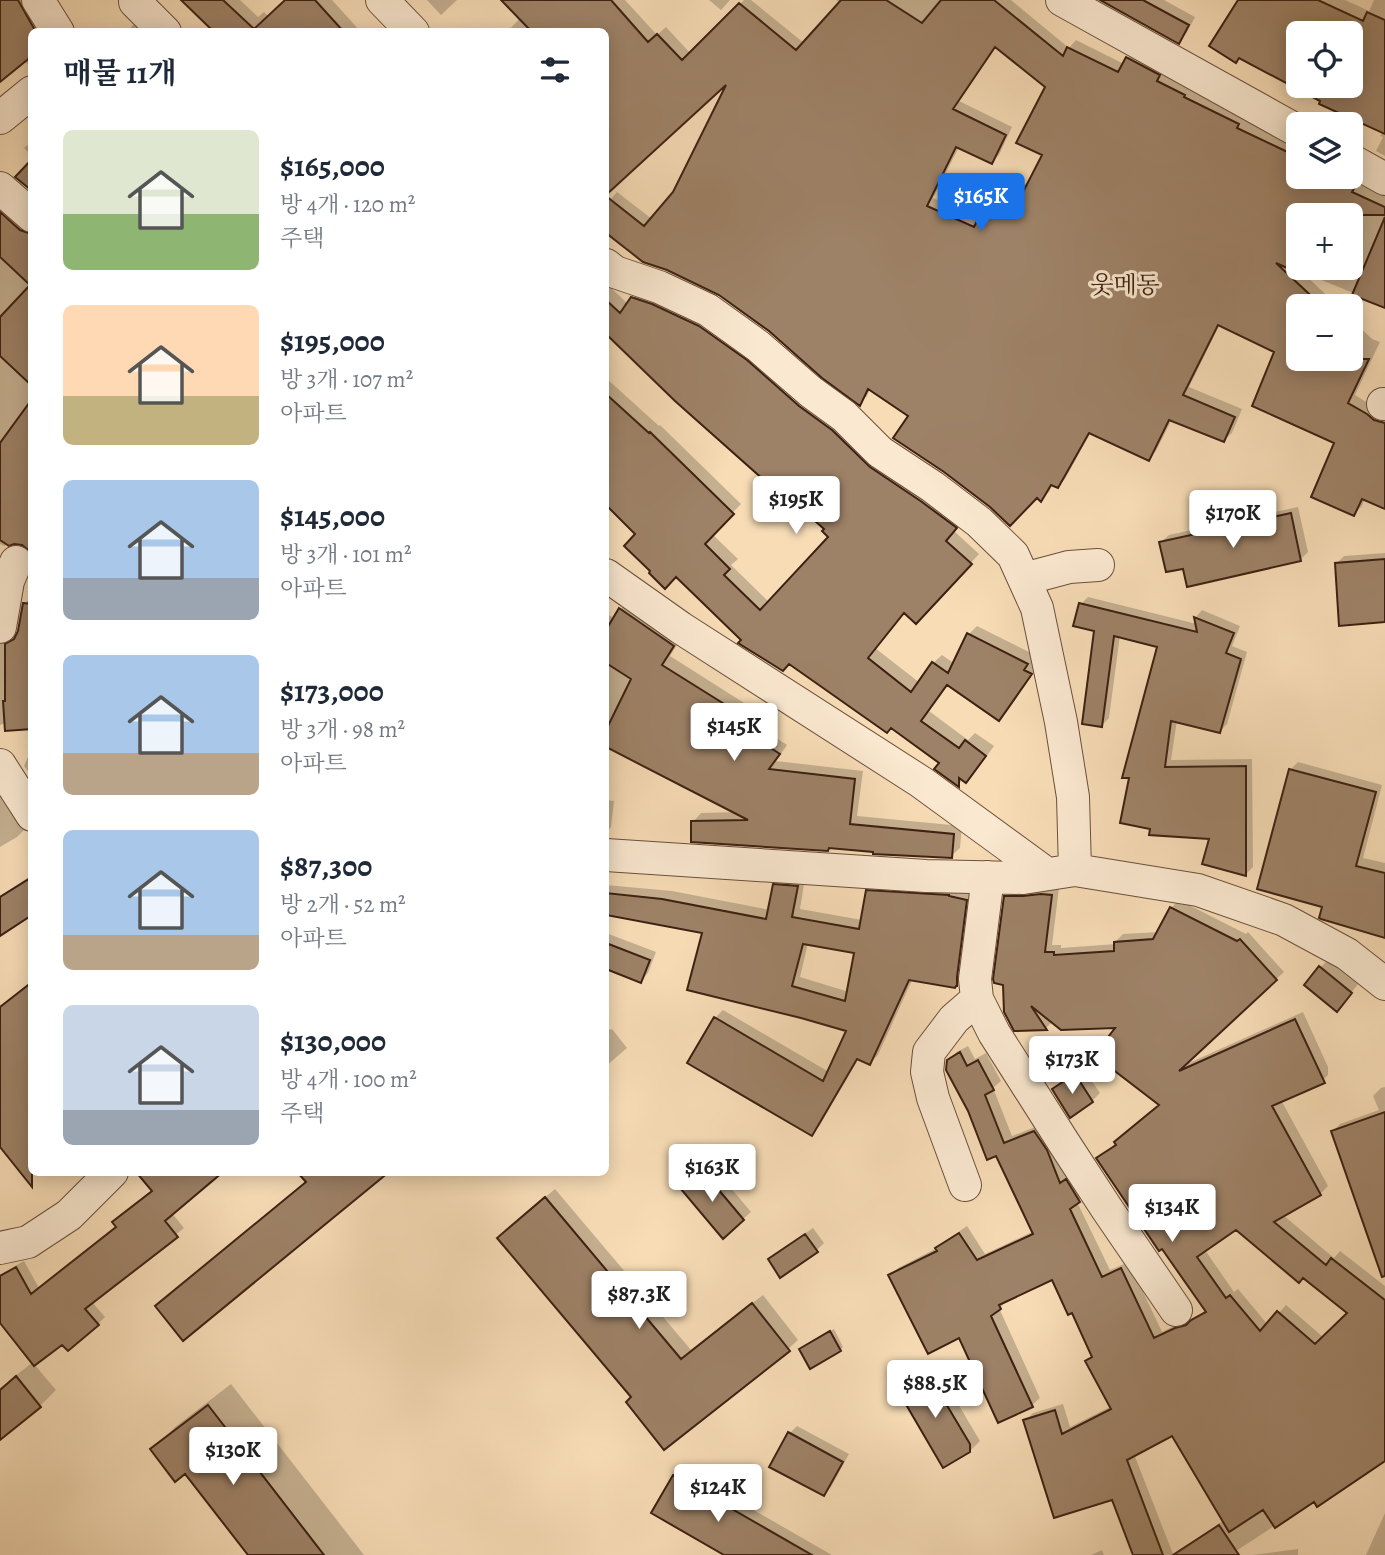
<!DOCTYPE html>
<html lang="ko">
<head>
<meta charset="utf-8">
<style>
	body { margin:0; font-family:Alegreya,"Noto Serif KR",serif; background:#f2f2f3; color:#1f2937; height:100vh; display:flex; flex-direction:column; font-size:26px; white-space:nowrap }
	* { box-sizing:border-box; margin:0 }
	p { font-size:23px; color:#747a83 }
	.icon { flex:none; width:38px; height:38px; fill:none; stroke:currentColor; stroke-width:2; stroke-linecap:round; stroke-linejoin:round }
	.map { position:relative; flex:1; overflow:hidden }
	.details { position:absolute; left:28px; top:28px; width:581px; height:1148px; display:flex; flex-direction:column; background:#fff; border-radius:10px; box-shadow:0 4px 18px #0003 }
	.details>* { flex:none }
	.fabs { position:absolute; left:1286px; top:21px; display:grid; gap:14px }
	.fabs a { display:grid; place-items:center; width:77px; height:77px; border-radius:10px; background:#fff; box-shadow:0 4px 18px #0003; font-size:35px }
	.price { position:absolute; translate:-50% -60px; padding:0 16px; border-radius:7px; background:#fff; color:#222; font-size:23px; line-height:46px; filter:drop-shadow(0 2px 4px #0008) }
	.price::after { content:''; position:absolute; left:50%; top:42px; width:21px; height:16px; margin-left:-10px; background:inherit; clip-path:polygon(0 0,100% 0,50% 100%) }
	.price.current { background:#1a73e8; color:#fff }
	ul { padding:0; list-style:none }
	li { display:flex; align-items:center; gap:21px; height:175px; padding:0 35px }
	li span { display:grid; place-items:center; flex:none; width:196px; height:140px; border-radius:10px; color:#555 }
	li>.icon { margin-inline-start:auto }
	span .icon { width:84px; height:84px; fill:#fffc; stroke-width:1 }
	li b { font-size:30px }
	h2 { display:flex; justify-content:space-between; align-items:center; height:84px; padding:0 35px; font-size:30px }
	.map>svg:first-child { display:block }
</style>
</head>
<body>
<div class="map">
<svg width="1385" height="1555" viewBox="0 0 1385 1555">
	<rect width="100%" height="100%" fill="#f7dcb6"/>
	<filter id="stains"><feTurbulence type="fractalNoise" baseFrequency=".00286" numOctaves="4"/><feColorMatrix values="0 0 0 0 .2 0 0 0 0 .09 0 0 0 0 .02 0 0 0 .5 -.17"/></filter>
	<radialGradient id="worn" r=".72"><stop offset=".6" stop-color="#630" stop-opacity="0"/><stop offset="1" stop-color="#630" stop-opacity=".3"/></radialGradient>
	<path fill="#0003" fill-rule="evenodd" d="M0,0H30L50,32H32V65L30,67L24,60L0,80Z
		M183,0H240L258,17L264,12L269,17L287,0H332L361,32H216Z
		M427,0H457L441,15Z
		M502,0H625L657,35L666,27L691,54L744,0H751L804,43L841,3L836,0H1011L1069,48L1076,40L1124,64L1128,58L1135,50L1245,116L1243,120L1298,146V177H1351L1361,179L1359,184L1385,196V306L1302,272L1338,306H1298V359H1351V319L1372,339L1380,342L1355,395L1385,414V507L1365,498L1362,506L1354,514L1336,442L1276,351L1220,324L1189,387L1242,409L1232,433L1224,440L1172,419L1156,451L1148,459L1091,432L1065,479L1058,486L1053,484L1049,492L1041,499L870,389L867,396L859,403L770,330L720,294L667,269L644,261L606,231V205L617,192L652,219L675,193L731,79L610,189L606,184V32H507L521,17ZM997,46L1047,87L1044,154L1028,186L1006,174L998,182L980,219L933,198L959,147L991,162L999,155L1012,127L959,101ZM1298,215H1351V268H1298Z
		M709,0H730L721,10Z
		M1103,0H1164L1195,17L1186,34L1178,42Z
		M1238,0H1345L1369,11L1374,0H1385V156L1376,151L1383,137L1380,136L1383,131L1240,56L1239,1ZM1298,33H1351V86H1298Z
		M141,17L156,32H126Z
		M32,141V156L24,148Z
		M0,197L32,225V550L24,544L13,542L4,546L0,544Z
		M606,283L628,304L642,289L708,318L964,519L954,531L979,554L925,613L905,611L875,648L920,683L933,663L942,655L955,664L969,634L977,626L1035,655L1032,661L1039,665L1008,710L999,719L948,684L929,711L968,740L975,733L994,746L975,772L966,781L964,779L958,784L941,762L892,726L790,662L743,640L606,503V378L659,426L660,425L741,504L712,534L738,559L731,565L770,603L830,537L827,529L676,399L606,332Z
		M1298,507L1308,552L1300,560L1184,567L1161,542L1169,535Z
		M1385,553V621L1336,564L1344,556Z
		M32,597V603L29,602L32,714L0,725V634L6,637L18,635L24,604Z
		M1088,597L1197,624L1196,617L1202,610L1240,626L1232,646L1247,652L1227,724L1219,732L1177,720L1171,760L1252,759L1253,867L1246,874L1211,837L1151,833L1159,645L1120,635L1109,718L1102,725L1096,630L1081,604Z
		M629,601L682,637L670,656L752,708L745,718L787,745L776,761L863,771L857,816L962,826L960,848L951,856L875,850L693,822L701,813L737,812L606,745V613L615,619L621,609Z
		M32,748V777L24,766Z
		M1298,762L1382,785L1363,858L1385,863V936L1324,906L1290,770Z
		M0,772L28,826L17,837L0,847Z
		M606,800L614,801L611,827L606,833Z
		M32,875V920L28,916L0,934V896Z
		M783,877L805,878L800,909L862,920L868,891L876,883L974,892L965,976L955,986L913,978L878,1055L869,1063L859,1058L820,1125L812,1134L715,1018L723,1010L829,1072L848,1030L704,931L606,913V885L672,891L770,910L774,885ZM808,943L856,952L849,992L800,977Z
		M1059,888L1052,945H1061V948L1116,944L1115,942L1123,934L1159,932L1171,908L1179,900L1246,934L1248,932L1284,972L1182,1066L1303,1012L1328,1067V1075L1320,1083L1281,1100L1328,1186L1320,1194L1283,1215L1334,1258L1340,1251L1385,1286V1448L1314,1500L1230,1555H1136L1113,1497L1025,1421L1033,1413L1063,1404L1070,1427L1112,1406L1087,1361L1093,1355L1073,1311L1053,1278L1008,1300L999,1308L1040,1398L1032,1405L959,1336L890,1276L898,1268L939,1247L945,1241L967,1226L985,1254L1034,1231L948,1060L957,1052L968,1046L975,1059L986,1053L1001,1081L993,1088L1012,1136L1043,1124L1087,1193L1077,1202L1110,1270L1129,1262L1162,1332L1184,1321L1195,1318L1206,1310L1098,1159L1160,1104L1118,1026L1053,1021L1046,1028L1015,1029L1006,897L1014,889ZM1236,1228L1349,1312L1323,1337L1286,1305L1268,1325L1238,1289L1234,1292L1205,1250ZM1172,1434L1223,1521L1173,1554L1134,1454Z
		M606,933L656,952L648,973L641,981L606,968Z
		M1328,960L1358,984L1344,1002L1320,968Z
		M606,1024L610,1030L612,1029L627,1048L606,1066Z
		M1083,1068L1100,1093L1092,1101L1070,1115L1054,1089L1061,1082Z
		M1385,1087V1257L1333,1131L1340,1124L1379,1110L1373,1096L1381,1088Z
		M710,1163L751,1212L743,1219L690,1180Z
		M384,1172L157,1306L172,1291L307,1181Z
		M555,1189L691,1350L763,1295L798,1340L788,1349L633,1396L509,1228Z
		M153,1190L184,1228L92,1302L105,1317L98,1324L63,1342L34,1364L56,1390L40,1406L0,1438V1388L33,1362L0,1320V1275L24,1261L39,1288L117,1226L122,1215Z
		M813,1228L824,1243L816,1251L770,1260L778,1252Z
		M834,1329L843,1347L840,1350L804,1347Z
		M935,1365L980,1441L972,1449L944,1466L899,1389L906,1382Z
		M231,1384L364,1555H250L185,1472L153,1450L175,1427Z
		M797,1426L849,1454L831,1487L824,1494L789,1434Z
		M682,1469L832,1555H728L674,1476Z
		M1385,1513V1555H1366Z
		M1298,1549V1555H1252Z
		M1102,1550L1104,1555H1091Z"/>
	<path fill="#9e8267" stroke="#3d2012" stroke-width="2" fill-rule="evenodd" d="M0,0H18L36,32H32V56L0,82Z
		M181,0H223L254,29L285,0H315L344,32H214Z
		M501,0H611L648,42L657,34L682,60L739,3L796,50L841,0H886L922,23L941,0H994L1063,56L1067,47L1118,72L1126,57L1160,75L1157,81L1185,95L1184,97L1239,124L1237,128L1298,157V177H1332L1355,187L1352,192L1385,207V215H1298V273L1276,263L1322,306H1298V359H1369L1348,403L1367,414L1374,420L1385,423V509L1362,499L1354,516L1311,497L1334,443L1252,406L1274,352L1218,325L1183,395L1235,417L1224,442L1169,420L1149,461L1089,433L1058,488L1051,485L1041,502L1037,498L1010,526L990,507L944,472L893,438L908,416L868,389L860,406L822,378L769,331L719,295L667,270L643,262L606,233V196L644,226L673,192L726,85L606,195V32H532ZM995,47L1045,87L1016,143L1042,155L1022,194L997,181L974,227L927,206L956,147L992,164L1006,135L953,109Z
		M1100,0H1143L1189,25L1179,44Z
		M1238,0H1318L1363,21L1367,12L1385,20V134L1319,104L1320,101L1239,58L1236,63L1209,46ZM1298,28L1310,33H1351V86H1298Z
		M32,159V191L15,177Z
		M0,212L20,230L32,234V386L0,356V317L30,285L0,257Z
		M1385,217V308L1352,295Z
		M631,297L652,304L699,326L747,360L799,406L832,430L870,467L922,502L957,528L946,541L972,564L916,624L904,613L868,658L911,692L932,662L948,673L967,633L1028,664L1024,670L1032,674L999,721L947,685L921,721L959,748L965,740L986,756L966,783L959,778V787L934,769L939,763L891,728L887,733L789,664L783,671L738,643L741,640L676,577L665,589L649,573L650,571L624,546L635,534L606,505V394L649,433L650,432L734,514L705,544L730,569L724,575L760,610L828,537L822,531L824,529L785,494L783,497L675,401L606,334V300L620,313Z
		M32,399V553L22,545L14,544L9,546L0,540V443Z
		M1291,513L1301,561L1187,587L1183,569L1166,572L1159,542Z
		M1385,559V622L1339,626L1335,563Z
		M23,603L32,604V729L5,731L3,701H5V644L14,639L18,631Z
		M1079,603L1197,632L1194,617L1234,633L1226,653L1241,659L1220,733L1171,721L1165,767L1246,766V876L1202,864L1209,839L1149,835L1150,829L1120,823L1129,778H1122L1157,647L1114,636L1102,727L1082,724L1094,631L1073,626Z
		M619,608L674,646L662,665L745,717L738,727L780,754L769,769L855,779L850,824L954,834L952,858L873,854V852L829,848L828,851L691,842V821L748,820L606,747V730L631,679L606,663V630Z
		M1289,769L1376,792L1356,866L1385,873V938L1321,919L1319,918L1322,907L1257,889Z
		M32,877V915L0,936V897Z
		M773,884L798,886L792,917L859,929L866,890L949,895V896L967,900L957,977V986H956L955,988L909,980L870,1065L857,1059L812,1136L687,1063L714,1017L823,1081L846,1031L801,1018L687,990L702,933L606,915V893L662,899L766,919ZM803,944L854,953L845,1001L792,986Z
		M1041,894L1052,895L1045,952H1054V955L1114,951V942L1153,939L1170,907L1237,941L1240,939L1277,980L1179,1071L1295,1019L1325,1083L1272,1106L1321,1195L1274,1222L1326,1265L1331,1258L1385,1300V1461L1317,1507L1314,1502L1275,1528L1263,1510L1229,1532L1172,1436L1127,1460L1163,1555H1133L1112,1500L1054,1518L1023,1420L1055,1410L1062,1434L1111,1409L1085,1361L1092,1357L1072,1313L1068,1315L1052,1280L999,1305L1001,1309L991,1316L1033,1407L998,1423L959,1338L928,1354L888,1275L937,1251L935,1248L959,1233L977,1260L1033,1234L996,1156L987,1160L968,1111L946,1070L947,1060L960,1052L967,1066L978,1060L994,1090L985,1095L1004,1143L1034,1131L1047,1150L1060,1183L1066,1179L1080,1202L1070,1209L1102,1277L1121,1268L1154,1338L1175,1328L1186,1325L1191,1320L1206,1312L1162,1249L1159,1251L1096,1158L1116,1145L1114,1142L1159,1105L1094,1055L1115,1028L1061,1030L1031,1006L1047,1030L1014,1031L1004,1012L1003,985L994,983L993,979L1004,896H1023ZM1236,1230L1299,1283L1303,1278L1347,1313L1315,1344L1277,1311L1260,1331L1230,1295L1226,1298L1197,1257Z
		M606,943L650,960L641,983L606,969Z
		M1319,966L1352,993L1337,1012L1304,985Z
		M32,982V1187L0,1147V1007Z
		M1075,1074L1093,1102L1070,1118L1052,1089Z
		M1385,1112V1276L1382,1277L1331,1131Z
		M702,1170L744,1220L723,1239L680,1188Z
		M136,1172H223L165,1221L178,1237L85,1309L99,1325L68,1351L62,1345L34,1366L0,1323V1276L16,1267L31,1294L116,1227L112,1222L152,1191Z
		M297,1172H389L183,1341L155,1306L306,1182Z
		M545,1197L681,1359L752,1303L790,1351L664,1450L626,1402L631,1397L497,1238Z
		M805,1234L818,1252L780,1278L768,1259Z
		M830,1331L841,1351L810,1369L799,1349Z
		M927,1372L970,1444V1452L943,1468L897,1389Z
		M16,1376L41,1407L0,1440V1390Z
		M208,1405L324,1555H248L185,1474L175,1482L150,1449Z
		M788,1432L843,1462L824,1496L769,1467Z
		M673,1475L812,1555H724L651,1513Z
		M1219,1525L1239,1555H1173Z"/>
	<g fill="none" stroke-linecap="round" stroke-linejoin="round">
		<g stroke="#6c4f3b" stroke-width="34">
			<path id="minor" d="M38,0L58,32
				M382,0L413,32
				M1062,0L1298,131
				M135,2L165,32
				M0,118L32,92
				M1351,160L1385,179
				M0,188L32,216
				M606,265L615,272L659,287L708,310L758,346L811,392L844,416L880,452L933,487L979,522L1013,555L1037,608L1061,722L1073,797L1075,870
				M1383,404H1385
				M606,575L681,628L921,782L1047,874
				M1024,579L1069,567L1098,565
				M0,627L8,581L16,562
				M0,765L32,815
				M606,855L926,876L1023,878L1075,870L1198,890L1284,920L1347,954L1385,984
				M988,877L975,979L977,999L994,1033L1064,1143L1107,1209L1176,1310
				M965,1185L933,1098L927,1072L929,1052L954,1019L977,999
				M0,1248L28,1242L69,1215L112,1172"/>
		</g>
		<use href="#minor" stroke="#fae8d0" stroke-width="32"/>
	</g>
	<g text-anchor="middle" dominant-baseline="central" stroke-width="6" stroke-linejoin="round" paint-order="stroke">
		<g font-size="24" fill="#3d2012" stroke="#fae8d0">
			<text x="1125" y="285">웃메동</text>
		</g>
	</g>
	<rect width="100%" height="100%" filter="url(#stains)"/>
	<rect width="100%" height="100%" fill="url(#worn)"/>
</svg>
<div class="fabs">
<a><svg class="icon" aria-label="locate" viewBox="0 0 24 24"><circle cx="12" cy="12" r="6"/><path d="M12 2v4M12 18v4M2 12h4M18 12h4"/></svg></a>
<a><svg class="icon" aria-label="layers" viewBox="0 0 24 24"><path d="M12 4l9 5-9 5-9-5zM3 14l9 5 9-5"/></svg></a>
<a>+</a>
<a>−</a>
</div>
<b class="price current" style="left:981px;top:233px">$165K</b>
<b class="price" style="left:796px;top:536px">$195K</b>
<b class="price" style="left:1233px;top:550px">$170K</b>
<b class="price" style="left:734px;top:763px">$145K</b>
<b class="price" style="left:1072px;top:1096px">$173K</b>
<b class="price" style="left:712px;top:1204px">$163K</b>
<b class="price" style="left:1172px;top:1244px">$134K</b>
<b class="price" style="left:639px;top:1331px">$87.3K</b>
<b class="price" style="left:935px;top:1420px">$88.5K</b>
<b class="price" style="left:233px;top:1487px">$130K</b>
<b class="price" style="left:718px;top:1524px">$124K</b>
<section class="details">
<h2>매물 11개<svg class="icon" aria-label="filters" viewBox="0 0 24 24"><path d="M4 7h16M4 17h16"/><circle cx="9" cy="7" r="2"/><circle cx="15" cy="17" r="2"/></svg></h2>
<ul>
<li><span style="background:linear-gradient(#dfe7d0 60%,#8fb573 0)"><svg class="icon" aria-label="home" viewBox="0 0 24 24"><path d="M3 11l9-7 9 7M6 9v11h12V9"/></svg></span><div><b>$165,000</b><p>방 4개 · 120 m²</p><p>주택</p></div></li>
<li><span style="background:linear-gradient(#ffd9b3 65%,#c2b280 0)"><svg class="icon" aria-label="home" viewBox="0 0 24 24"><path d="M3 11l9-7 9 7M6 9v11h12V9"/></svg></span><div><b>$195,000</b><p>방 3개 · 107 m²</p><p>아파트</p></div></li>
<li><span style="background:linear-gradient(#a9c7e8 70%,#9aa5b1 0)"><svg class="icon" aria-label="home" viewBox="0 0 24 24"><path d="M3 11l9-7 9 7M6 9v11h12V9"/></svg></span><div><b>$145,000</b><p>방 3개 · 101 m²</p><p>아파트</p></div></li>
<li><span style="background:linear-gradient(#a9c7e8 70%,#b9a48a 0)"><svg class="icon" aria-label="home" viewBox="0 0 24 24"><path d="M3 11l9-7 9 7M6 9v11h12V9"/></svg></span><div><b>$173,000</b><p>방 3개 · 98 m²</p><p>아파트</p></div></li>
<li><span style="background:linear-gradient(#a9c7e8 75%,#b9a48a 0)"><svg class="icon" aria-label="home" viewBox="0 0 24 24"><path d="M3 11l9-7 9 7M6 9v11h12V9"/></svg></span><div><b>$87,300</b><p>방 2개 · 52 m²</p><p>아파트</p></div></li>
<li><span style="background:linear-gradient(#c9d6e8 75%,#9aa5b1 0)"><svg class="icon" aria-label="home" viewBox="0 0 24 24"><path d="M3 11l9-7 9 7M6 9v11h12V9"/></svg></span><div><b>$130,000</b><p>방 4개 · 100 m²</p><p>주택</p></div></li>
</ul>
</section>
</div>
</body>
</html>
